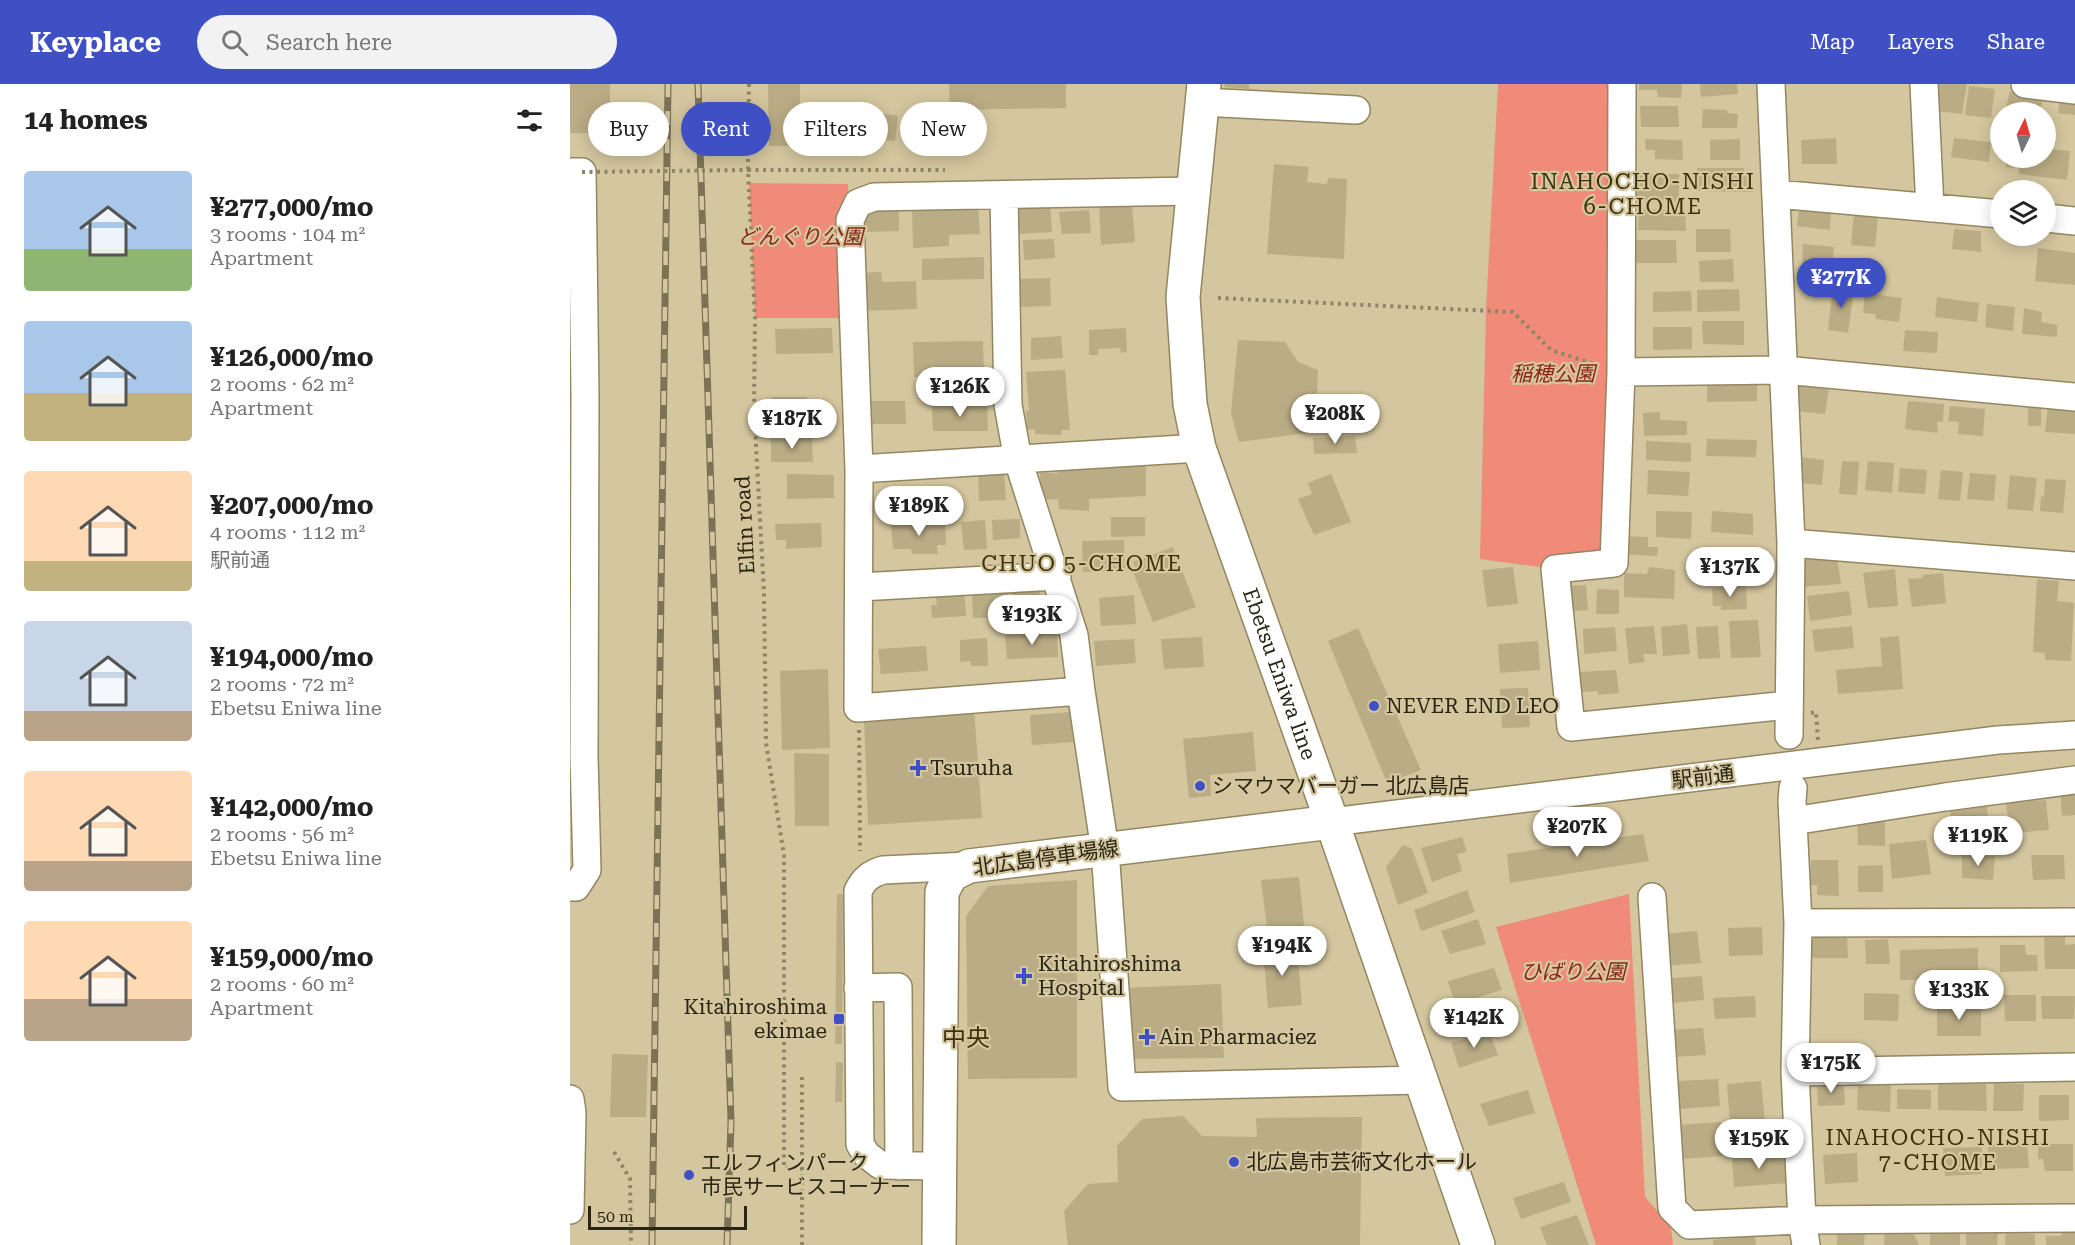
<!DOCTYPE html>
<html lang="en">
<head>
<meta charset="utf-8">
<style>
	body { margin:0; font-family:"Roboto Serif","Noto Sans JP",serif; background:#f2f2f2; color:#222; height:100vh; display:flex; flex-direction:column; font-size:22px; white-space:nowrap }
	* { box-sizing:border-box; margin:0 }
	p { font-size:20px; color:#767676 }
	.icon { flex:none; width:33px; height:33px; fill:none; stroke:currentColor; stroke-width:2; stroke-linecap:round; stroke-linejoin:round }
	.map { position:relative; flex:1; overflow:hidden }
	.panel { display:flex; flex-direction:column; background:#fff; width:570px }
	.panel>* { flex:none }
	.top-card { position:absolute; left:18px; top:18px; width:570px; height:54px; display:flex; gap:12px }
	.needle { width:39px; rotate:5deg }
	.controls { position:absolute; left:1420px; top:18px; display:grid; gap:12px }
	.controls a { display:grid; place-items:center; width:66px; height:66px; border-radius:50%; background:#fff; box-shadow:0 3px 15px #0003; font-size:30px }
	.scale { position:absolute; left:18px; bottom:15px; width:159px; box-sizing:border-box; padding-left:6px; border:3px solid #2a2515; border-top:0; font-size:16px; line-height:21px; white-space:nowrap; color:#2a2515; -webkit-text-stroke:4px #d4c69e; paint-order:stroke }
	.price { position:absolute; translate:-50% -51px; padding:0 14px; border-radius:21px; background:#fff; color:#222; font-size:20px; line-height:39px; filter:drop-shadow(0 2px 3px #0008) }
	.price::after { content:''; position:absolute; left:50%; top:36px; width:18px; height:14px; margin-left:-9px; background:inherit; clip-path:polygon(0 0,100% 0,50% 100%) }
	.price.current { background:#3f50c4; color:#fff }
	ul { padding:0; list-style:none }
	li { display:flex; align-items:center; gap:18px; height:150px; padding:0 24px }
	li span { display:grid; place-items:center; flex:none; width:168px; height:120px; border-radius:6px; color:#555 }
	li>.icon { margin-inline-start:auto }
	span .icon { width:72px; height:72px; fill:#fffc; stroke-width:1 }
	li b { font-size:26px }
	h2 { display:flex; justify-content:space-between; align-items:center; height:72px; padding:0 24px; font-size:26px }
	.tag { padding:0 21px; border-radius:27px; background:#fff; box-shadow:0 3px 15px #0003; font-size:21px; line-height:54px }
	.tag.current { background:#3f50c4; color:#fff }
	header { display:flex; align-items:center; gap:36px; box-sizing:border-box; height:84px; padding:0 30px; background:#3f50c4; color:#fff }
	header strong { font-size:28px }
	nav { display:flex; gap:33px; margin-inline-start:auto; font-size:21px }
	.search { width:420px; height:54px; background:#f2f2f2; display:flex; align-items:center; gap:15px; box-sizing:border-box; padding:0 21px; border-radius:33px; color:#767676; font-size:22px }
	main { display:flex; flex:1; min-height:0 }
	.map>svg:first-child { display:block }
</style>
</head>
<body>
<header>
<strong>Keyplace</strong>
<div class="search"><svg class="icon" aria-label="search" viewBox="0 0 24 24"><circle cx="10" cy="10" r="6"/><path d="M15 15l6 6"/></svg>Search here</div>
<nav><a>Map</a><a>Layers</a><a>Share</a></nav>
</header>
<main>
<section class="panel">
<h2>14 homes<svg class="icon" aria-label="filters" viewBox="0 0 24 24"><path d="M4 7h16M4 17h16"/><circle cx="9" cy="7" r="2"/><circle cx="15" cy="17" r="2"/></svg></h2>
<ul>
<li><span style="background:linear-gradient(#a9c7e8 65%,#8fb573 0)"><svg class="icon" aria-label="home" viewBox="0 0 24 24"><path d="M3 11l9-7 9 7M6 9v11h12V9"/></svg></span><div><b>¥277,000/mo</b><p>3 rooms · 104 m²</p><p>Apartment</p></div></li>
<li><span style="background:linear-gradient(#a9c7e8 60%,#c2b280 0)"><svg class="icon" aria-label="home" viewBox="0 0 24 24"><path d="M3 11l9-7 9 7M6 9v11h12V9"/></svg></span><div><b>¥126,000/mo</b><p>2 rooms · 62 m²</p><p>Apartment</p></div></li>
<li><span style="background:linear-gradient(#ffd9b3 75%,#c2b280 0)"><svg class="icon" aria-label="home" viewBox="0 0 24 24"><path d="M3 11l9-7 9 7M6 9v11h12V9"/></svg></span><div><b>¥207,000/mo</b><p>4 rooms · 112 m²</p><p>駅前通</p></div></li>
<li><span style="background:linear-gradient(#c9d6e8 75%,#b9a48a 0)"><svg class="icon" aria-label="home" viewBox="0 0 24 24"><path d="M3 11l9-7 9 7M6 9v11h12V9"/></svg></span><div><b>¥194,000/mo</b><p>2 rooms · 72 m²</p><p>Ebetsu Eniwa line</p></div></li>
<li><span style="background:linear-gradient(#ffd9b3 75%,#b9a48a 0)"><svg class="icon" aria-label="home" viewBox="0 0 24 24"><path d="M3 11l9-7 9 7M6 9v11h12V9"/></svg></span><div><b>¥142,000/mo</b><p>2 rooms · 56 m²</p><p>Ebetsu Eniwa line</p></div></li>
<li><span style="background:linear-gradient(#ffd9b3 65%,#b9a48a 0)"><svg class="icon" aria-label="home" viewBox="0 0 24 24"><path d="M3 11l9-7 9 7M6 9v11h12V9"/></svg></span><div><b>¥159,000/mo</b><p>2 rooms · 60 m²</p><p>Apartment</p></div></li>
</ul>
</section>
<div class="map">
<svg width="1505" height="1161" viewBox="0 0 1505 1161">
	<rect width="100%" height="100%" fill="#d4c69e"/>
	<path fill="#ef8b78" d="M928,0H1052L1044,479L985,485L910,475L916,226Z
		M179,99L278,100L279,234H185Z
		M1059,810L1075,1113L1101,1143L1103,1161H1026L926,843Z"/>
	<path fill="#baac85" d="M0,0H40V50L0,49Z
		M198,0H230V62H199Z
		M379,0H496V24L380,26Z
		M655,0H679V5L654,3Z
		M1069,0H1112L1111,14L1088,13L1087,6H1069Z
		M1130,0H1167L1168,10L1131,13Z
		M1361,0H1397L1392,30L1358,26Z
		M1399,2L1425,5L1421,34L1395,31Z
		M1440,7L1473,12L1470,28H1435Z
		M1491,11L1505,13V31L1488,29Z
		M1070,22H1108L1109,43H1071Z
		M1133,25L1157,26V29L1168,30L1167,44H1132Z
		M310,29L328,32L325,57L307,55Z
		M1266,54L1267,80H1232L1231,56Z
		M1384,54L1421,58L1419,78L1381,73Z
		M1075,55L1112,56L1113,76L1085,75V66H1076Z
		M1170,55V76H1140V56Z
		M1476,65L1500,67L1497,96L1449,90V84L1436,83L1437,74H1476Z
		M704,80L739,83L737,98L757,100L758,94L777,95L774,175L697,170Z
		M1127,84H1174V90H1183V108L1126,107Z
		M1058,90H1109V117L1062,116Z
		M408,119L410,150L379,151V162L343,164L342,122Z
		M480,119L482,148L446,150L444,121Z
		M529,120H562L565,158L531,161Z
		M1229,123L1261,127L1260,146L1227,142Z
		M329,124V147L295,148V125Z
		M1069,125L1115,126L1116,147L1068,146Z
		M519,126L521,149L492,150L489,128Z
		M1284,130L1308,132L1305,163L1281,161Z
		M1126,145H1160L1161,168H1126Z
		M1384,145L1411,147V168L1382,165Z
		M484,155L485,174L454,176L453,156Z
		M1064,156H1106L1107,179H1065Z
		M1233,160L1264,163L1262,187L1232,184Z
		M1468,164L1505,169V201L1465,197Z
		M414,173V195L352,196V175Z
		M1163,175L1164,198H1130L1129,177Z
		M311,188L312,198L346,197L347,225L291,227L290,189Z
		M480,194L481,222L448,223L447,195Z
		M1263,202L1284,205L1278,249L1258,246Z
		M1169,205L1170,227L1127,228V206Z
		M1121,207L1122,227L1083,228V208Z
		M1295,209L1332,214L1329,238L1306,235L1305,230L1293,229Z
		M1367,213L1409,219L1407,238L1365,233Z
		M1417,220L1445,223L1443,247L1415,243Z
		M1454,224L1472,228L1471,238L1487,241V253L1452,250Z
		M1132,237H1174V261L1133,260Z
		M1083,243H1122V265L1083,266Z
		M262,244L263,269L206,270L205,245Z
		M556,244L557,268L551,269L550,264L528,265V271H519V246Z
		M1335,246L1368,248L1367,269L1333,267Z
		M491,252L493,274L461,276V254Z
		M668,256L715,258L728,278L748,286L745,348L669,358L661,329Z
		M413,257L414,292L344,293L343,258Z
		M495,286L500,346H491V351L465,350V345L457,346L456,327H459L456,288Z
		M1187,293V317L1137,318V295Z
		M1229,300L1259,304L1255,330L1226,327Z
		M202,313H237V334L193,335L192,319L202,318Z
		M298,317H335L336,340H299Z
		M1338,317L1374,320L1373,338H1367L1368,349L1335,345Z
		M417,320L418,347H363L362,322Z
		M1478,321L1505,324V350L1475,348Z
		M1380,322L1415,325L1413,352L1388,350L1389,338L1378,337Z
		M1458,322H1471V342H1458Z
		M1090,328V336L1117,337V351L1074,352L1073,329Z
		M785,352L787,369L744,370L743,354Z
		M242,354L243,378H201V355Z
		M1137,355L1187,356L1186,373L1136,372Z
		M1076,357L1121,359V378L1076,376Z
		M1230,373L1254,376L1252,401L1227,399Z
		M1272,377L1289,378L1287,411L1269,410Z
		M1298,377L1324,379L1322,409L1295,406Z
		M576,381V412L519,415V427L489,425L488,415L471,416L470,389H488V383Z
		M1330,384L1357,386L1355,410L1328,408Z
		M1078,386L1120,388L1118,412L1077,410Z
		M1371,386L1393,388L1390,417L1368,415Z
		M434,388L436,416L409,417L408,389Z
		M1400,389L1426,391L1424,417L1397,415Z
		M217,390L264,391V414L217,415Z
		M761,390L781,438L744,451L728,415L742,410L738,399Z
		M1440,391L1467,394L1463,427L1437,425Z
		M1475,395L1496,396L1493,429L1470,427L1471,412L1474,413Z
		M1086,427L1122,428L1121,455L1086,453Z
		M1142,427L1183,430V451L1141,448Z
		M541,433H575V452L541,453Z
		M450,435V454L423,456L422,436Z
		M415,436L417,465L394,466L391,438Z
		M375,438L376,461H367L368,470H342L341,465H323L321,440Z
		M251,439L252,463L216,465V456H206L205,440Z
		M1051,452L1078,453V463H1088L1087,472L1050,470Z
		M554,456L555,487L513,488L512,457Z
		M603,463L626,523L583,538L563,488L566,486L563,478Z
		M1137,465H1180L1182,487H1138Z
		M1267,473L1271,500L1230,503L1226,477Z
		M943,483L948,520L917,523L912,486Z
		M1079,483L1105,486L1104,515L1054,513V489L1077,490Z
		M1325,485L1328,522L1298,524L1293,489Z
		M1373,489L1376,519L1342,523L1338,495L1352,494V491Z
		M1467,495L1489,497L1487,517L1504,519L1501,577L1475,576V569L1463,568Z
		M469,498L471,530L444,532L442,499Z
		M1016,501L1018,526L991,528L989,502Z
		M1176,502L1177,525L1151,526V522H1143L1142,504Z
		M1027,505L1049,506V530H1026Z
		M394,507L396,532L362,534L361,521H367L365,508Z
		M1279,507L1282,531L1240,537L1237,512Z
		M438,509L439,533L403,534L402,510Z
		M564,511L566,540L531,542L529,514Z
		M1188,536L1191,573L1161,574L1159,537Z
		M1117,540L1120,570L1093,572L1091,543Z
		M1084,542L1087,570H1073L1075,578L1059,580L1055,544Z
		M1148,542L1150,574L1128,575L1126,543Z
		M1282,542L1284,564L1245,568L1242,546Z
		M1045,543L1047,567L1014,570L1013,545Z
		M788,544L851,686L817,699L758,557Z
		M487,548L488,573L437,575L435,551Z
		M1329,552L1333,605L1268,610L1266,586L1312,582L1310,554Z
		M632,553L634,583L594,585L591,555Z
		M417,554L418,582H401L400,577L390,578V556Z
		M564,555L566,579L526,582L524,557Z
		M968,557L970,586L930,589L928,560Z
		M356,562L358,587L311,590L308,565Z
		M258,585L260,664L212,666L210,587Z
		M1046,586L1049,609L1028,611V607L1012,608L1009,588Z
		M958,604L960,643L932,644L930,605Z
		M404,624L412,734L298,741L294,632Z
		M501,628L503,658L462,661L460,631Z
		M683,648L686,687L640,691L641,712L619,714L613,655Z
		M224,669L259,670V742H225Z
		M1505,705V731L1492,732L1490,706Z
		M1476,716L1479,746L1440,749L1436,719Z
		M1417,722L1418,737H1412L1414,749L1382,751L1380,725Z
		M1287,735L1315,736V762L1288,761Z
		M1073,750L1079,777L940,799L937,770Z
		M892,753L897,768L887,770L892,787L862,798L851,764Z
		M1356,756L1361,790L1322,795L1319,760Z
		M833,761L842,765L858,809L828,821L816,783Z
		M1392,771L1425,772L1423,796L1392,794Z
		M1461,771H1494L1495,795L1463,796Z
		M1241,776H1268L1269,812L1247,811V801H1240Z
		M1313,781V808H1288V782Z
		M729,793L735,849L698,852L691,796Z
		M507,796V994L398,995L396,832L418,802Z
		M897,806L905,828L851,847L844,826Z
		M267,810H273L272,960H265Z
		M908,835L916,860L880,870L871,847Z
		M1192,843L1193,871L1159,872L1158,844Z
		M1127,847L1131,879L1095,882L1092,850Z
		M1474,848H1495V861L1505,860V885H1475Z
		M1277,850L1278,874H1241L1240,852Z
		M1318,855L1320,880H1296L1295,856Z
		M1430,861H1455L1456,871H1467L1468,887L1430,888Z
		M727,862L732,921L698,924L693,864Z
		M1408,864V895L1330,896V866Z
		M924,884L932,906L885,920L878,897Z
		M1132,892L1134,916L1103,919L1102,894Z
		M651,900L654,974L553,975L551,904Z
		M1294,909L1329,910L1328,937L1294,936Z
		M1434,911H1466V937H1435Z
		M1185,912L1186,933L1145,935L1143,914Z
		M1471,912H1505L1504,935H1472Z
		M1411,922V952H1367V923Z
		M1133,944L1136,971L1103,973L1101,946Z
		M919,947L928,971L889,984L881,959Z
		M42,970L78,971L76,1033H40Z
		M266,978L273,979L272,1018H265Z
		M1148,995L1150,1022L1109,1025L1107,997Z
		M1288,996L1321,997L1320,1028L1287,1026Z
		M1191,997L1195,1038L1160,1040L1157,1000Z
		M1274,999L1275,1021L1248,1022L1247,1000Z
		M1424,999L1454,1000L1453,1027H1423Z
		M1368,1000H1416L1417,1027L1368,1026Z
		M1327,1005L1361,1006V1025H1327Z
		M958,1006L965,1029L919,1042L910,1020Z
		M1469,1011H1499V1036L1469,1037Z
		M613,1032L632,1052L687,1053L686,1034L792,1033L790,1161H498L494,1127L518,1100L548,1098L547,1062L572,1035Z
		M1151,1038L1153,1072L1111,1075L1109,1041Z
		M1457,1060L1459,1084L1418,1085V1061Z
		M1468,1060H1503V1087H1475L1473,1075H1468Z
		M1412,1063V1090L1375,1092L1373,1064Z
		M1287,1069L1288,1098L1255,1100L1253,1071Z
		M1215,1070L1217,1099L1164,1103L1162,1073Z
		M994,1098L1001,1118L951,1135L943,1114Z
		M1007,1131L1019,1161H977L970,1143Z
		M1492,1143H1505V1161H1476V1152H1492Z
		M1360,1144L1390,1145V1161H1360Z
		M1315,1146H1342L1349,1161H1314Z
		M1396,1146H1428L1427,1161H1396Z
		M1267,1147H1295L1294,1161H1267Z
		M1436,1149L1465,1150V1161H1435Z
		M1185,1152L1186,1161H1143V1156Z"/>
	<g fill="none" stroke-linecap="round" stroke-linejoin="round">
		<g stroke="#938660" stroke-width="30">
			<path id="minor" d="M1052,0L1051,288L1044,479L985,485L1001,643L1219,621
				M1201,0L1221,459L1219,651
				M1354,0L1360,124
				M1455,0L1505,6
				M632,18L786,26
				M0,88H12L15,311L14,673L17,786L6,803H0
				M1207,110L1431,130
				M434,111L438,321L448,376L504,551L511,607L535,766L552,1003L852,996
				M1476,134L1505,137
				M1051,288L1214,286L1505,313
				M289,385L629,364
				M1221,459L1505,482
				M290,503L487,492
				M511,607L288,624L289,385L280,136L288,119L304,113L624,107
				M1223,704L1222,717L1228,839L1225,988L1232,1136L1236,1161
				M1223,737L1375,713L1505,696
				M762,738L1428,656L1505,651
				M1082,813L1102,1124L1119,1141L1232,1136L1505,1134
				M1228,839L1505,838
				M288,904L328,903L329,1082
				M1225,988L1505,983
				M0,1015L2,1028L0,1126
				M369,1082L310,1081L296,1070L290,1060L288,807C294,795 300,790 313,786L399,782"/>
		</g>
		<g stroke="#938660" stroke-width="36">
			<g id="major">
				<path id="s1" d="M634,0L613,213L620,320L629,364L762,738L908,1161"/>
				<path d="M369,1161L372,808L381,791L399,782L762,738"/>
			</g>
		</g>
		<path stroke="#8e8466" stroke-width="4" stroke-dasharray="3 4.5" stroke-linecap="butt" d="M179,0L178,86L185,234L184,325L194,508L196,659L214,771V1084L232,1085
			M178,86H375
			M648,214L943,228L981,266L1027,281
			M1241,629L1246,628L1248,657
			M289,646L290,767
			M44,1068L60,1095L61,1161
			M232,1161V990"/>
		<use href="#minor" stroke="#fff" stroke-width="27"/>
		<use href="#major" stroke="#fff" stroke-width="33"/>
		<g stroke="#7c7357" stroke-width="7">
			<path id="rail" d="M128,0L161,1037L157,1161
				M82,1161L98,0"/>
		</g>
		<use href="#rail" stroke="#d4c69e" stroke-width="4.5" stroke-dasharray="14" stroke-linecap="butt"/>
		<path stroke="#8e8466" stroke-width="4" stroke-dasharray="3 4.5" stroke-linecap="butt" d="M12,88L178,86"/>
	</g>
	<g fill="#3f50c4" stroke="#d4c69e" stroke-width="2">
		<circle cx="804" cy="622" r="6"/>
		<path d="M345 675h6v6h6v6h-6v6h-6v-6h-6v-6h6z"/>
		<circle cx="630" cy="702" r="6"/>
		<path d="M451 883h6v6h6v6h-6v6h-6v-6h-6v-6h6z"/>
		<rect x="263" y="929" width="12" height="12" rx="3"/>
		<path d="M574 944h6v6h6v6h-6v6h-6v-6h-6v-6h6z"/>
		<circle cx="664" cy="1078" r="6"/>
		<circle cx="119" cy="1091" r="6"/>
	</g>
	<g text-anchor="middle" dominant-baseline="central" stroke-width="4.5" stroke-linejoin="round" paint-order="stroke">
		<g font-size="21" font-style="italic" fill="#8a2516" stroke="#d4c69e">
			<text x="230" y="153">どんぐり公園</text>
			<text x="983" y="290">稲穂公園</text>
			<text x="1003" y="888">ひばり公園</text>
		</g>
		<g font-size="21" fill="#2a2515" stroke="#d4c69e">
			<text transform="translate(175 441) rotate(-93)">Elfin road</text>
			<text stroke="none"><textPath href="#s1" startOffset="606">Ebetsu Eniwa line</textPath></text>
			<text transform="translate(1133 693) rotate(-7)">駅前通</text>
			<text transform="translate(476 774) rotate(-8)">北広島停車場線</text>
		</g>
		<g font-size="21" fill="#2a2515" stroke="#d4c69e" text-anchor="start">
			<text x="816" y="622">NEVER END LEO</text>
			<text x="360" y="684">Tsuruha</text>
			<text x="642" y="702">シマウマバーガー 北広島店</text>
			<text x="468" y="880">Kitahiroshima<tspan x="468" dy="24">Hospital</tspan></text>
			<text x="257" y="923" text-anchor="end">Kitahiroshima<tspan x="257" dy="24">ekimae</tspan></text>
			<text x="589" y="953">Ain Pharmaciez</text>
			<text x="676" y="1078">北広島市芸術文化ホール</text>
			<text x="131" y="1079">エルフィンパーク<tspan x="131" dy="24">市民サービスコーナー</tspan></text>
		</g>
		<g font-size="22" letter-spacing="1.5" fill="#3e320c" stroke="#d4c69e">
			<text x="1073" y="97">INAHOCHO-NISHI<tspan x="1073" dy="25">6-CHOME</tspan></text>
			<text x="512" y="479">CHUO 5-CHOME</text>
			<text x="1368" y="1053">INAHOCHO-NISHI<tspan x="1368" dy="25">7-CHOME</tspan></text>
		</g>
		<g font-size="24" fill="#3e320c" stroke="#d4c69e">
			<text x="396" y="954">中央</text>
		</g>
	</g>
</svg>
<div class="controls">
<a><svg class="needle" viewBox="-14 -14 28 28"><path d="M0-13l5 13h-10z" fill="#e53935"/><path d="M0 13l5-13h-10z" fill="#767676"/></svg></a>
<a><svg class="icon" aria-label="layers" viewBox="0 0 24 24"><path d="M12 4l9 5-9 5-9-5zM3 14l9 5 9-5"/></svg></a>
</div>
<div class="scale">50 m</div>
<b class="price current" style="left:1271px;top:225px">¥277K</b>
<b class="price" style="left:390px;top:334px">¥126K</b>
<b class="price" style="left:765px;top:361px">¥208K</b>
<b class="price" style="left:222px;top:366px">¥187K</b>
<b class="price" style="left:349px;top:453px">¥189K</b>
<b class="price" style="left:1160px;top:514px">¥137K</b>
<b class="price" style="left:462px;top:562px">¥193K</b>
<b class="price" style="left:1007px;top:774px">¥207K</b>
<b class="price" style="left:1408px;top:783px">¥119K</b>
<b class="price" style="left:712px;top:893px">¥194K</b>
<b class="price" style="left:1389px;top:937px">¥133K</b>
<b class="price" style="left:904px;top:965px">¥142K</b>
<b class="price" style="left:1261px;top:1010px">¥175K</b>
<b class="price" style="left:1189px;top:1086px">¥159K</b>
<div class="top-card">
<a class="tag">Buy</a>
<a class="tag current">Rent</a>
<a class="tag">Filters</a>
<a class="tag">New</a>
</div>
</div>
</main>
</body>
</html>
